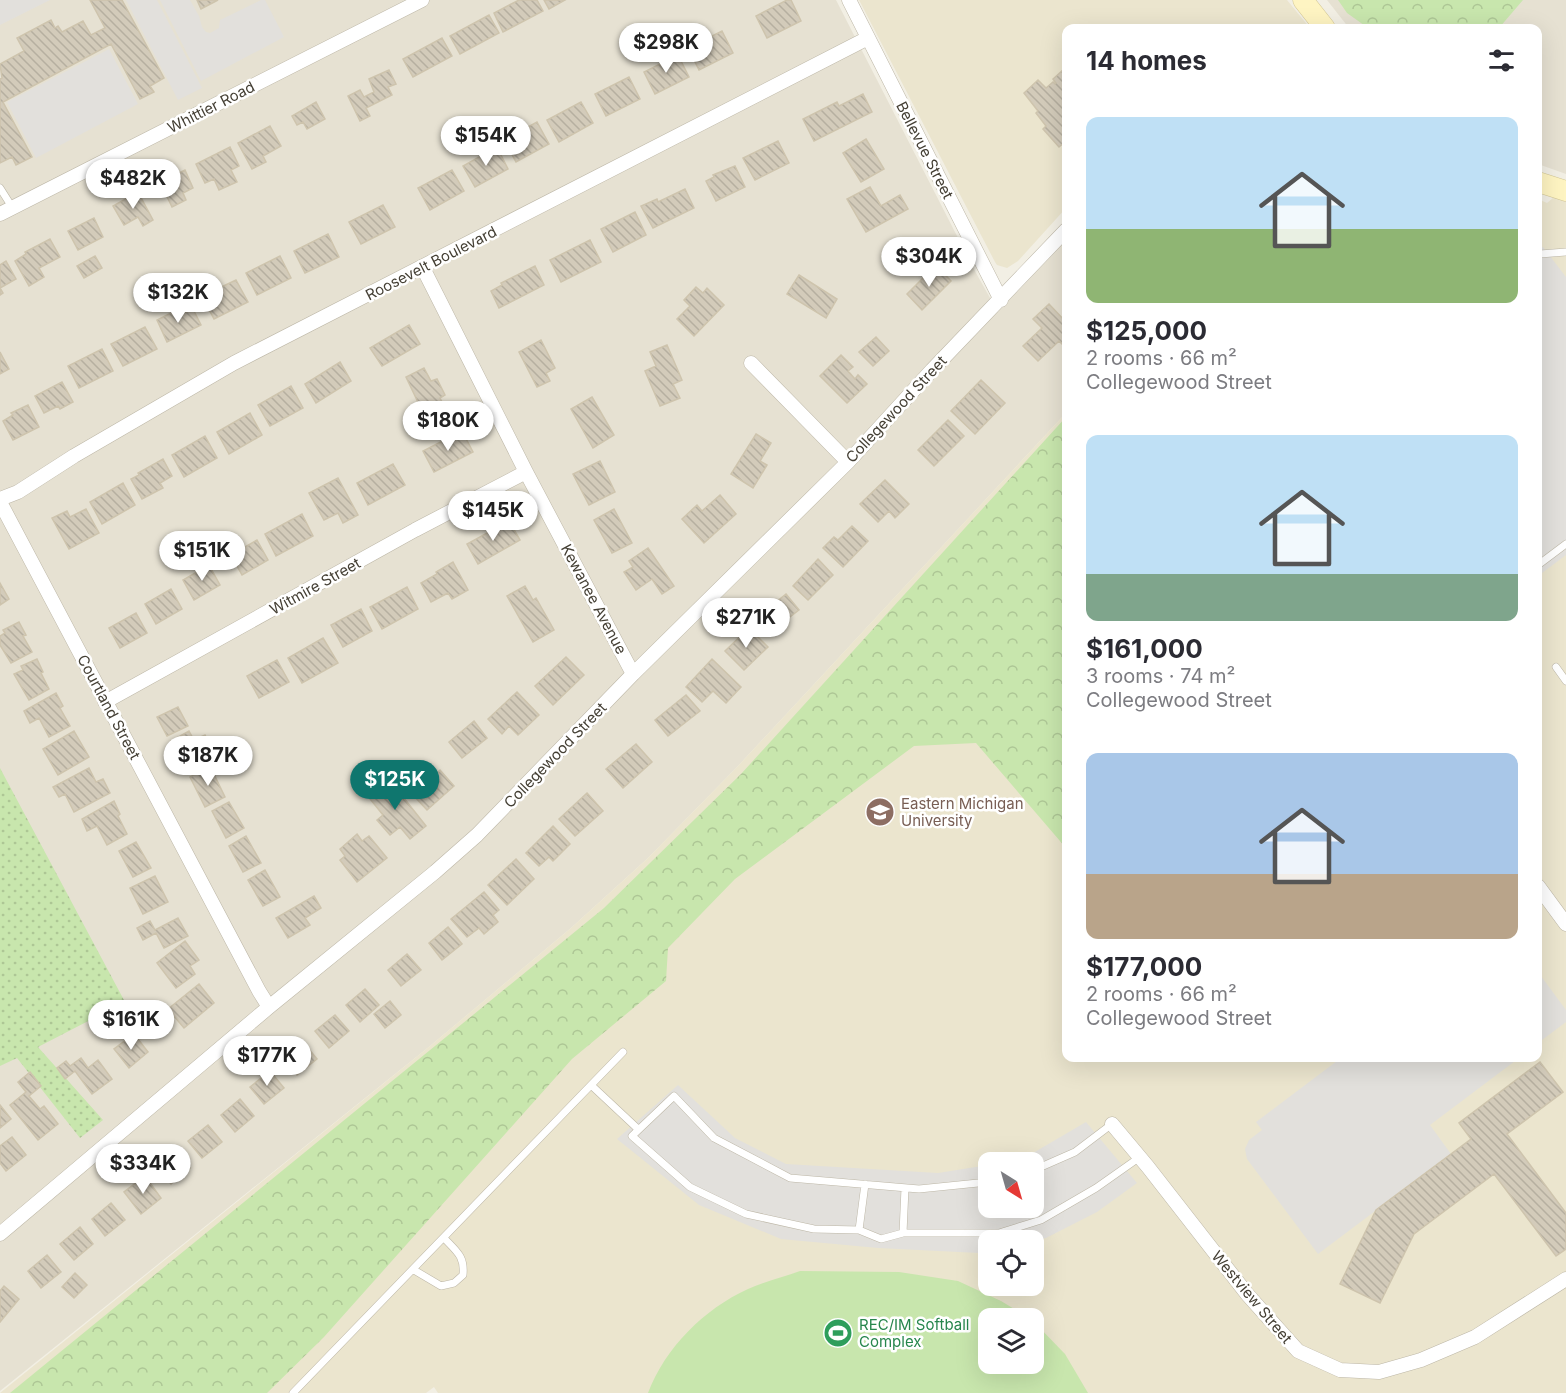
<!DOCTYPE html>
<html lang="en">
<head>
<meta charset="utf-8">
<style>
	body { margin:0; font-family:Inter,sans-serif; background:#f2f2f3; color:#2b2b33; height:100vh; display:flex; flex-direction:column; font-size:22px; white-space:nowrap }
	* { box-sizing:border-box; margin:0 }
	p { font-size:20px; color:#7c7c81 }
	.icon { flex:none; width:33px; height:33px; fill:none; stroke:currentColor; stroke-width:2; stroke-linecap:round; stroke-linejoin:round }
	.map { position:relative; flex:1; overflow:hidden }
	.drawer { position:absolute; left:1062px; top:24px; width:480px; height:1038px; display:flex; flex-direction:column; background:#fff; border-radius:12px; box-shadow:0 6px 24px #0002 }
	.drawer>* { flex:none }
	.needle { width:39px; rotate:143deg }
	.buttons { position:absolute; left:978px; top:1152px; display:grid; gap:12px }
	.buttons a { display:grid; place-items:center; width:66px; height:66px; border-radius:12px; background:#fff; box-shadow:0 6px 24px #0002; font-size:30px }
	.price { position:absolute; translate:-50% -51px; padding:0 14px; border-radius:21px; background:#fff; color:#222; font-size:20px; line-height:39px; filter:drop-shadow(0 2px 3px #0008) }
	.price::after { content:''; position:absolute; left:50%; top:36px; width:18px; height:14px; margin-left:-9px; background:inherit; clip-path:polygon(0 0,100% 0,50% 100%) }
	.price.current { background:#0f766e; color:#fff }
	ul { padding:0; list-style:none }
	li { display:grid; align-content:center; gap:12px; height:318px; padding:0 24px }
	li span { display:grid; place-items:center; height:186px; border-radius:12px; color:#555 }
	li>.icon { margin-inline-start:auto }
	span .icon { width:108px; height:108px; fill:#fffc; stroke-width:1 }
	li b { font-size:26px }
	h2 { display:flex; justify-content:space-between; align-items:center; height:72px; padding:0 24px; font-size:26px }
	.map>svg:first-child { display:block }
</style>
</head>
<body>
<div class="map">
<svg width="1566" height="1393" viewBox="0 0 1566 1393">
	<defs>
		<pattern id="forest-crowns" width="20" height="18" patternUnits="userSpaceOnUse" patternTransform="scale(1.5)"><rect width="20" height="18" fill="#c8e6ad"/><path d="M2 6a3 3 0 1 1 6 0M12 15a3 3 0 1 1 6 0" fill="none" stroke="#adc695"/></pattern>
		<pattern id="park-dots" width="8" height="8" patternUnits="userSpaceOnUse" patternTransform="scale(1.5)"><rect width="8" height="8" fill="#c8e6ad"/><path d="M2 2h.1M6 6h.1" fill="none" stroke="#adc695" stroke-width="1.8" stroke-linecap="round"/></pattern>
		<pattern id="building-back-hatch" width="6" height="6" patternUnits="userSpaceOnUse" patternTransform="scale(1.5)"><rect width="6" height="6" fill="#d3cbba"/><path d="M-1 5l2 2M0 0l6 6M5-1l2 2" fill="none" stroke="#b6afa0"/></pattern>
	</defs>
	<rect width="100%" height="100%" fill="#f2efe4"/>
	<path fill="#e6e1d2" d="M0,0H836L976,273L998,312L1066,241V413L738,766L648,858L571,928L430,1046L0,1391Z
		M1327,0H1566V174L1538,164V28H1349Z"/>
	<path fill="#ebe5ce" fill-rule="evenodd" d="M859,0H1287L1310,28H1066V208L1018,261L1007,268L997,265L995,262Z
		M1566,187V1393H438L434,1387L426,1393H0L430,1046L571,928L648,858L738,766L1066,413V1058H1538V199L1547,203ZM988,1162H1034V1208H988ZM988,1240H1034V1286H988ZM988,1318H1034V1364H988Z"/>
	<path fill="#c8e6ad" d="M800,1271L899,1272L958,1281L1001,1301L1029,1318H988V1364H1034V1322L1065,1354L1088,1393H648C665,1348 704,1309 748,1289C764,1282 783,1277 800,1271Z"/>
	<path fill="url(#forest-crowns)" d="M1338,0H1523L1499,28H1368L1347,13Z
		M1066,417V848L976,743L914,746L735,879L668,948L666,981L572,1059L324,1337L267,1393H10L604,908L741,774Z"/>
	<path fill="url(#park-dots)" d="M0,768L125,1002L38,1047L103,1120L80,1138L17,1058L0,1066Z"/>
	<path fill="#e2e0dc" d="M0,0H50L0,25Z
		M126,0H157L202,88L178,100Z
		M160,0H190L199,16L202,27L206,32L210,33L219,28L220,20L261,0H265L284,37L201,81Z
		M109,49L138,104L36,158L7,102Z
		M1543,247L1566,277V555L1538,576V251Z
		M1538,972L1566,1010V1022L1538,1043Z
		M1341,1058H1519L1430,1125L1451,1154L1318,1254L1247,1159L1245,1149L1249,1140L1262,1130L1256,1122Z
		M678,1085L735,1138L786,1164L938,1173L988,1165V1208H1034V1162H1007L1021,1160L1086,1122L1137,1183L1097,1212L1046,1238L1034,1241L988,1240V1251L979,1253L878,1248L781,1239L699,1205L617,1139Z"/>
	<path fill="url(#building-back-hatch)" stroke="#cec4ad" stroke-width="1.5" d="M90,0H122L164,78L150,86L154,92L140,99L111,44L3,102L32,157L16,165L12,157L0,163V79L2,78L0,64L24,51L17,38L51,20L55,28L58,26L62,32L83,21L91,35L105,28Z
		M197,0H218L201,9Z
		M519,0H537L543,11L503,32L494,13Z
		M544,0H565L549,9Z
		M787,0H791L801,21L767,38L756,16Z
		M489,15L499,33L460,54L450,36Z
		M722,31L733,53L699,70L688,48Z
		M442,38L452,56L413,77L403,59Z
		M678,55L689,77L655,94L644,72Z
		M389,70L396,84L388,87L392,95L366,108L370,116L360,121L348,96L360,90L364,97L374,92L369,79Z
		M1063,70L1066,72V141L1059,147L1043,129L1046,126L1036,113L1038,111L1024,93L1038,80L1046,88L1053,82L1055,84L1056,83L1053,79Z
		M629,77L640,99L606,116L595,94Z
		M863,94L872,112L814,141L803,119L837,102L839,106Z
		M316,102L325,119L307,129L303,122L297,125L292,116Z
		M581,102L593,123L559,142L547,120Z
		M537,122L549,144L516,162L504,140Z
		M270,126L281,146L263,156L266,162L252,169L238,143Z
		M866,139L884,169L861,182L843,153Z
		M778,141L789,163L755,180L743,158Z
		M230,147L239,166L231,170L237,182L219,190L214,179L205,183L196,164Z
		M497,147L508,169L475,187L463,166Z
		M735,166L745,187L716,201L706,181L714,177L713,175Z
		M185,170L193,188L183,193L186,200L172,207L160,182Z
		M452,170L464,191L430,210L418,188Z
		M870,187L881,206L900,195L908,209L866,232L847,199Z
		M685,189L694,208L653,228L641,206L657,199L658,202Z
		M138,192L153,220L143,226L138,217L124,225L113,206Z
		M383,205L395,227L361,244L349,222Z
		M635,212L646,235L613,252L601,229Z
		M94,218L103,237L78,250L68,231Z
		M328,234L339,257L305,273L294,251Z
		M50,239L60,257L39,268L44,277L29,286L15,261L26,254L25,252Z
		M590,240L601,262L561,282L550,260Z
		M95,256L102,268L84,278L77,266Z
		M280,256L291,278L257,295L246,273Z
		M6,261L16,279L0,288L3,293L0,295V265Z
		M936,265L951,281L922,310L907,294Z
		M535,266L544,285L499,308L491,291L502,285L501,283Z
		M799,275L837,299L826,318L787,294Z
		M236,280L248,302L214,319L202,296Z
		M696,287L703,293L707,288L724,305L694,336L677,319L690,306L684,300Z
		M1049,304L1066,322V348L1059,341L1038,361L1023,346L1042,328L1033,319Z
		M193,309L201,325L167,342L157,320L177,310L179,315Z
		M409,325L420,344L382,366L370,348Z
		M145,327L157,349L123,366L111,344Z
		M876,337L889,351L873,366L859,352Z
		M541,340L555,368L546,373L550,381L537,387L519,352Z
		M667,345L682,380L673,384L680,398L660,406L645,371L656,366L650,352Z
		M102,349L113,371L79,388L68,366Z
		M0,352L9,369L0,374Z
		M841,355L853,367L848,371L855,379L858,375L867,384L847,403L820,376Z
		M340,362L351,381L316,403L305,384Z
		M424,368L431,381L437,379L445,395L440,398L446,410L426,419L406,377Z
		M981,380L1005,403L975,434L951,411Z
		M62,382L73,402L60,409L58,406L44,413L35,396Z
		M291,386L303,408L270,426L258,405Z
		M592,397L614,435L593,448L571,409Z
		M28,405L39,427L13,440L3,421L13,415L11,413Z
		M250,413L262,435L229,454L217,432Z
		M948,420L964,436L934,466L918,450Z
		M462,431L473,452L434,472L423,451Z
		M756,434L771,443L760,461L767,465L753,488L731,474Z
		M205,436L217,458L184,477L172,455Z
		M163,459L172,476L160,483L163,488L142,499L131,479L139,475L138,473Z
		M600,461L615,492L589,505L573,474Z
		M393,464L405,485L368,505L357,483Z
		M338,478L358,515L343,523L338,513L324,520L309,493Z
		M885,480L909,504L895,518L889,511L878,522L860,504Z
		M123,483L135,505L102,524L90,502Z
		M720,495L736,514L704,543L682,519L697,505L702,511Z
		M86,509L99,533L69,549L52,518L67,511L70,517Z
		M614,509L632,543L612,553L594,520Z
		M302,514L313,536L276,556L265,534Z
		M509,521L520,540L478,564L467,544Z
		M852,526L868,541L843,567L823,548L834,537L838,540Z
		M257,540L268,560L242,575L231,555Z
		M648,548L674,586L662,594L652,579L636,590L624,572L633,567L629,561Z
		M818,559L833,575L808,600L793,586Z
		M453,562L468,590L452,599L448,593L431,602L421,583L437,574L436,572Z
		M209,565L220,585L194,600L183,580Z
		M0,583L9,599L0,605Z
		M525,586L533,600L536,598L554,630L533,642L507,596Z
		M407,587L418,609L382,629L370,607Z
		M171,589L182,609L156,624L145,604Z
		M786,594L799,610L773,630L760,615Z
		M361,609L372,631L343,647L331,625Z
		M136,613L147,633L120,648L109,628Z
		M19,622L26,635L23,636L32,652L11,663L0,645V636L5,633L3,630Z
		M749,628L768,647L744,670L725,651Z
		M323,638L338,663L302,683L288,658Z
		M566,657L584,675L553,705L535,686Z
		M37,659L43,672L41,673L49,689L29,700L14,674L23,670L21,666Z
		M712,659L741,687L726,703L713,691L702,702L686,687Z
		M277,660L289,682L259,698L247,676Z
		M517,692L539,715L518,735L509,726L502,734L488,719Z
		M56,693L63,706L60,708L70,726L49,737L39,718L30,723L24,711Z
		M686,695L700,711L668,736L655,720Z
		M178,707L188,726L167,736L157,717Z
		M474,721L487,738L462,758L449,742Z
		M74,731L89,757L58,775L43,749Z
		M189,731L194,740L205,735L213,751L202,756L205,762L187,771L171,741Z
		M636,744L652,762L623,788L606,769Z
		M210,766L225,797L205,807L190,777Z
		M89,768L96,782L103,779L110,793L74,812L65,794L59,797L53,787Z
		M440,770L454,786L427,810L413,795Z
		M383,781L387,786L392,783L426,826L410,839L400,827L390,835L377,820L383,815L366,794Z
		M587,793L603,811L575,836L559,819Z
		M114,801L120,814L118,816L127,834L107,845L97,826L87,831L82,819Z
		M229,802L244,828L226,838L212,811Z
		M553,826L570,844L553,861L549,857L539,866L526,853Z
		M357,834L362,841L369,836L387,858L357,882L340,860L345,856L340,849Z
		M246,836L261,863L243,872L229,846Z
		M136,842L151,868L133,877L119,851Z
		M516,859L534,879L507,905L488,885Z
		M265,870L280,897L263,906L248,880Z
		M155,876L168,902L143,914L130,888Z
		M484,892L499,910L493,915L498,922L484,934L479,928L467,937L451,919Z
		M314,896L321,908L305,918L310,925L288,938L276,918Z
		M178,918L188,936L164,948L156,933L143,940L137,928L150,921L155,930Z
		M448,927L462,944L442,960L429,943Z
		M185,941L199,960L190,966L195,974L176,988L157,963Z
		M407,954L421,970L401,986L388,970Z
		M199,984L214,1003L184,1028L168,1009Z
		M365,989L379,1005L360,1022L346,1005Z
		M390,1001L401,1015L385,1028L374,1014Z
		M335,1015L349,1031L329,1048L315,1031Z
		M134,1034L148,1052L129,1068L114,1049Z
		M303,1042L317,1059L297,1075L283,1058Z
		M81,1058L88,1068L98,1060L112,1079L92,1094L75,1071L65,1079L57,1068L66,1061L70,1066Z
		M1540,1062L1563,1092L1507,1134L1566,1213V1249L1556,1256L1494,1174L1414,1234L1380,1303L1340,1284L1376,1210L1471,1139L1459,1123Z
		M270,1071L284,1088L264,1104L250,1087Z
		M30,1072L41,1086L29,1096L40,1109L44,1106L58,1124L38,1140L10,1105L26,1092L18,1082Z
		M240,1099L254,1116L235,1132L221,1115Z
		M0,1105L11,1119L0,1128Z
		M208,1125L222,1142L202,1158L188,1141Z
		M12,1137L26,1155L6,1171L0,1163V1146Z
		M176,1151L190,1168L171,1184L157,1167Z
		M145,1176L161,1198L141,1214L124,1192Z
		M111,1203L125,1220L105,1236L92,1219Z
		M80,1227L93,1244L74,1260L60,1244Z
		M47,1255L61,1272L41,1288L28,1271Z
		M75,1273L87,1285L74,1298L62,1287Z
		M4,1286L19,1299L0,1322V1291Z"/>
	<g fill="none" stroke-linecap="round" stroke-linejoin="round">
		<g stroke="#bdb7a7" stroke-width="8">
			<path id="lane" d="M0,188L12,207
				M1538,256L1540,254L1566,252
				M1538,565L1566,544
				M1556,667L1566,681
				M591,1085L623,1052
				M1034,1170L1075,1152L1112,1124
				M988,1182L919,1189L790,1178L714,1138L674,1096L632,1136L690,1187L746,1214L814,1229L859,1230L881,1239L903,1233H999L1041,1220L1096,1188L1140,1157
				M859,1230L865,1184
				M903,1233L905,1188
				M414,1270L441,1286L454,1283L463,1275C465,1256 456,1251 444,1238
				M293,1393L591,1085L638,1129"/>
		</g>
		<g stroke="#bdb7a7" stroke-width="15">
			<path id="street" d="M849,0L1001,300
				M0,214L422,0
				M423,268L526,472L633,674
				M751,363L848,462
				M0,499L18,492L74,456L234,363L868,38
				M0,502L259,991L269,1007
				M105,702L415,530L526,472
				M1538,886L1566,924
				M1112,1124L1148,1167L1247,1294L1298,1351L1340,1370L1379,1372L1421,1360L1475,1337L1566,1279
				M0,1234L269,1007L435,872L477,835L633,674L848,462L932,370L1066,230"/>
		</g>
		<g stroke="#d2c694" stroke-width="21">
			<path id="secondary" d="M1303,0L1325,28
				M1538,182L1566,191"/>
		</g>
		<use href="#lane" stroke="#fff" stroke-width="7"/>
		<use href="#street" stroke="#fff" stroke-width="14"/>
		<use href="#secondary" stroke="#fef4c2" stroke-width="20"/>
	</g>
	<defs>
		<g id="university-disc" transform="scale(1.5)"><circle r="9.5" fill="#8d6e63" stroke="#fff"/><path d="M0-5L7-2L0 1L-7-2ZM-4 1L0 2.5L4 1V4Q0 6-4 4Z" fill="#fff"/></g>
		<g id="stadium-disc" transform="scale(1.5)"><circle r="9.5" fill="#2e9e5b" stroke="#fff"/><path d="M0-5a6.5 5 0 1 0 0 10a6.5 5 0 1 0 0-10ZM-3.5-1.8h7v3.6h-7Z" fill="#fff"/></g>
	</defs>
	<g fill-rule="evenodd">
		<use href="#university-disc" x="880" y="812"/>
		<use href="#stadium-disc" x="838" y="1333"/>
	</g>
	<g text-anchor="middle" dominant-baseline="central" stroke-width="5" stroke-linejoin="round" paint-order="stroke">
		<g font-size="15" fill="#443f34" stroke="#fff">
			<text transform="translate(211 107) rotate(-27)">Whittier Road</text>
			<text transform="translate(925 150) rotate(63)">Bellevue Street</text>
			<text transform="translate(431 263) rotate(-27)">Roosevelt Boulevard</text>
			<text transform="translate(896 409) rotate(-47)">Collegewood Street</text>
			<text transform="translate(315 586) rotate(-29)">Witmire Street</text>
			<text transform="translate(594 599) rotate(62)">Kewanee Avenue</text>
			<text transform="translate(109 707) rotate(62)">Courtland Street</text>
			<text transform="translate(555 755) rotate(-46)">Collegewood Street</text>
			<text transform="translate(1252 1297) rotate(50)">Westview Street</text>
		</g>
		<g font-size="15" fill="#785e54" stroke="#fff" text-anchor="start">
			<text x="901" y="803">Eastern Michigan<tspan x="901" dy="17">University</tspan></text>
		</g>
		<g font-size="15" fill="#27864d" stroke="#fff" text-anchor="start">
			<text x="859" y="1324">REC/IM Softball<tspan x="859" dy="17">Complex</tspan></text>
		</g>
	</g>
</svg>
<div class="buttons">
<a><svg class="needle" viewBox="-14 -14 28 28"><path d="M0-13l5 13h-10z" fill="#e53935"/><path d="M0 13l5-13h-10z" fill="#7c7c81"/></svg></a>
<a><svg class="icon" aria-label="locate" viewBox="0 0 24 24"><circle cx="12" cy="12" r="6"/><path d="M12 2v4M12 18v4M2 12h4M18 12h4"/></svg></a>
<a><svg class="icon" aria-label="layers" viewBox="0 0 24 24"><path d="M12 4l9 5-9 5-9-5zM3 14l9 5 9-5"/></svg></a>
</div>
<b class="price" style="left:666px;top:74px">$298K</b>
<b class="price" style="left:486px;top:167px">$154K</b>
<b class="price" style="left:133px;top:210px">$482K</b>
<b class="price" style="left:929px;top:288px">$304K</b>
<b class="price" style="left:178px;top:324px">$132K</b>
<b class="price" style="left:448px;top:452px">$180K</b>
<b class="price" style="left:493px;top:542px">$145K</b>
<b class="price" style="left:202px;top:582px">$151K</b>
<b class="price" style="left:746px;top:649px">$271K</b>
<b class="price" style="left:208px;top:787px">$187K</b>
<b class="price current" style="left:395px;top:811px">$125K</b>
<b class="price" style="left:131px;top:1051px">$161K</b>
<b class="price" style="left:267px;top:1087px">$177K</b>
<b class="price" style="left:143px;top:1195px">$334K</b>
<section class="drawer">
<h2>14 homes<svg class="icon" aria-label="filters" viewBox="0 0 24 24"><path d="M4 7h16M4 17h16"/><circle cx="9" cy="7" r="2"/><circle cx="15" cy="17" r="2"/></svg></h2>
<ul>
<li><span style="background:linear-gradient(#bfe0f5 60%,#8fb573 0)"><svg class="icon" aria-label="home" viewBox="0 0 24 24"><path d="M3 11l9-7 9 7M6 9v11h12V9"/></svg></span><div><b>$125,000</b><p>2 rooms · 66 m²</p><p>Collegewood Street</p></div></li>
<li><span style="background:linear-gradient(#bfe0f5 75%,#7fa58c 0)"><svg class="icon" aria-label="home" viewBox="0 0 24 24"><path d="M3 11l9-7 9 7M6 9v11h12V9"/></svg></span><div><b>$161,000</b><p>3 rooms · 74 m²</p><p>Collegewood Street</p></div></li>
<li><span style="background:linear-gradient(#a9c7e8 65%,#b9a48a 0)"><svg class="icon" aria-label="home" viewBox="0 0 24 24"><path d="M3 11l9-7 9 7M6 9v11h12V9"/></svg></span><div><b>$177,000</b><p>2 rooms · 66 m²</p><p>Collegewood Street</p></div></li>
</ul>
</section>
</div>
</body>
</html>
